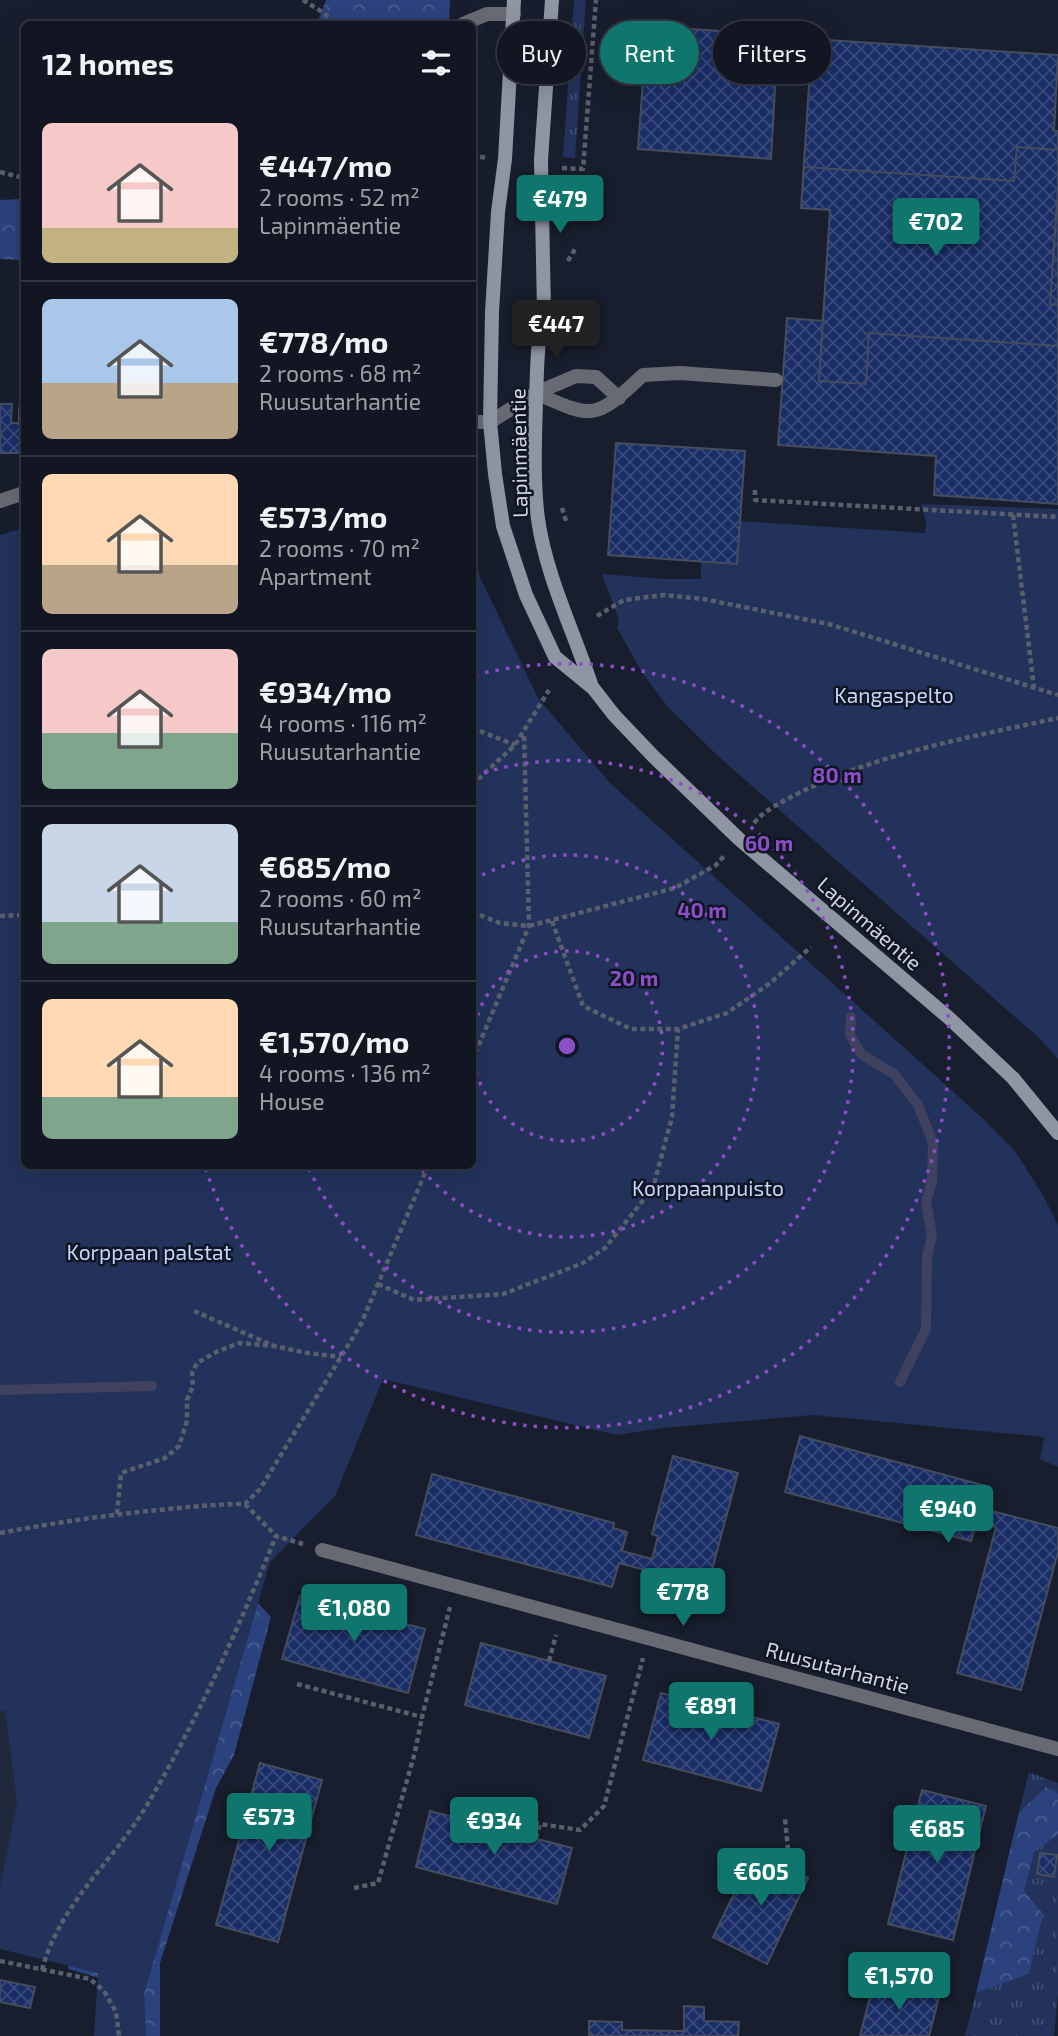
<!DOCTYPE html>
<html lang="en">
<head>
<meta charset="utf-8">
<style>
	body { margin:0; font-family:"Exo 2",sans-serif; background:#1f232f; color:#f1f3f6; height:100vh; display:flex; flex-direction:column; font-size:26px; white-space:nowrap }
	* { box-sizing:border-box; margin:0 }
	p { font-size:23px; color:#9c9fa5 }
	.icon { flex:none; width:38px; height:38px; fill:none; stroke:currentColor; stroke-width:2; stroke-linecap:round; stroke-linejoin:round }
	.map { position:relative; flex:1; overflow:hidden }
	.sheet { position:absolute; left:21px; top:21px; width:455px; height:1148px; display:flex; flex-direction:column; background:#121622; border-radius:10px; box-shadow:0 7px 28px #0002,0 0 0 2px #313540 }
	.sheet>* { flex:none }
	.guide { position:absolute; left:497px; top:21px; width:455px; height:63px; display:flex; gap:14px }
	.price { position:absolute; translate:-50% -60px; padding:0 16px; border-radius:7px; background:#0f766e; color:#fff; font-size:23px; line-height:46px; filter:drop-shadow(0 2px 4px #0008) }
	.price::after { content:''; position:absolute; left:50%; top:42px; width:21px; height:16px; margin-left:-10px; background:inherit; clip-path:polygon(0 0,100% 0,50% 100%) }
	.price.on { background:#222; color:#fff }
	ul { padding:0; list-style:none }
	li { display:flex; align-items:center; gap:21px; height:175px; padding:0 21px }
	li+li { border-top:2px solid #313540 }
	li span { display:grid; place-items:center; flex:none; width:196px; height:140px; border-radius:10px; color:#555 }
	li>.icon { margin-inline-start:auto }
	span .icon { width:84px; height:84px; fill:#fffc; stroke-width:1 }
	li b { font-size:30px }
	h2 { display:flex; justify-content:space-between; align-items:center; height:84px; padding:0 21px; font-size:30px }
	.pill { padding:0 24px; border-radius:32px; background:#121622; box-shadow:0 7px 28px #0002,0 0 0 2px #313540; font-size:24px; line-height:63px }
	.pill.on { background:#0f766e; color:#fff }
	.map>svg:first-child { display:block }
</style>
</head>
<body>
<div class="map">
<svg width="1058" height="2036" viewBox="0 0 1058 2036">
	<defs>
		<pattern id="grass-tufts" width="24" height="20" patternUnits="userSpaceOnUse" patternTransform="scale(1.75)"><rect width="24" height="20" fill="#22325b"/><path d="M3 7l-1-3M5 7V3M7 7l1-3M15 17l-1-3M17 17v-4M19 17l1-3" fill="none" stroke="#414f72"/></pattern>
		<pattern id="forest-crowns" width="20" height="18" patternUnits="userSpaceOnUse" patternTransform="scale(1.75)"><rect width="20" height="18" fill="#2c427e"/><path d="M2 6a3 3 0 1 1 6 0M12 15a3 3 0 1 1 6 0" fill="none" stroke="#4a5d90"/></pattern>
		<pattern id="building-cross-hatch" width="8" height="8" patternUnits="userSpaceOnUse" patternTransform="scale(1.75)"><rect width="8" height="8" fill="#192d67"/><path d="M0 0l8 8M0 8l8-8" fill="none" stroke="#3a4b7c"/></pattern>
	</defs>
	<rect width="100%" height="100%" fill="#181e2d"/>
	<path fill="#20283b" d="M5,1710L17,1802L0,1885V1711Z"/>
	<path fill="url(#grass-tufts)" d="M574,0H586L575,158L563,157Z
		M1029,1772L1058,1783V1793L1045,1788L1019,1812Z
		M1058,1835V1993L1054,2036H965L976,1993L1029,1974L1023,1892L1034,1852Z"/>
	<path fill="url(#forest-crowns)" d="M326,0H450L449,24H317Z
		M24,199V260L0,259V200Z
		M258,1603L271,1617L234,1755L216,1788L160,1963V2036H129L103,1979L68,1969L72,1945L168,1784Z
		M1046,1787L1058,1793V1835L1034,1852L1024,1891L1043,1914L1029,1974L976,1993L1019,1812Z"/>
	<path fill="#22325b" d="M921,504L1058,509V1059L1039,1038L719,757L667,706L643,674L617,628L619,620L602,574L664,579H701V561L740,521L925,533L926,522Z
		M24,528V1166H472L473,549L480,577L538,698L610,783L979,1115L1015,1151L1043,1195L1058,1225V1467L1040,1459L1044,1437L813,1415L663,1428L617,1435L383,1379L335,1496L270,1562L144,1994L146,2036H94L98,1973L0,1949V1885L17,1802L5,1711H0V535Z"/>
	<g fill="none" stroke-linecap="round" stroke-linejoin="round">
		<path stroke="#40415f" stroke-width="10" d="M851,1017L850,1035L861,1054L894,1074L918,1105L933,1143L932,1181L926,1202L932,1235L927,1257L926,1329L900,1382
			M0,1390L152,1386"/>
	</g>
	<path fill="url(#building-cross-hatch)" stroke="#454d5d" stroke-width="2" d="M647,26L778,35L771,159L638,149Z
		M812,39L1058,55L1054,131H1058V504L934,495L936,456L778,445L787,318L823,321L830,210L801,208Z
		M1017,147L1058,150V188L1050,304L1058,305V346L869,333L866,384L819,381L830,210L801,208L804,167L1014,181Z
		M0,404H12L11,423H19V408H24V453H0Z
		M616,443L745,451L737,564L608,555Z
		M800,1436L986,1486L980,1508L1058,1528V1552L1021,1690L957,1673L996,1527L977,1522L971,1541L785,1492Z
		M673,1456L738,1473L706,1592L685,1587L687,1581L619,1563L612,1587L416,1535L432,1474L614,1523L613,1528L627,1532L622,1551L652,1559L658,1536L652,1534Z
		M300,1596L425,1629L408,1693L282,1659Z
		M481,1643L606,1676L589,1738L465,1705Z
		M661,1693L779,1724L761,1791L643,1760Z
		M260,1763L322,1780L278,1942L216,1925Z
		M922,1790L986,1806L953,1940L888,1924Z
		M430,1811L572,1848L557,1904L416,1867Z
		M754,1852L808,1878L767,1964L713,1937Z
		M1040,1853L1057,1855L1054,1877L1037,1874Z
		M0,1980L35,1987L30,2008L0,2002Z
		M874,1981L939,1997L929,2036H860Z
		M684,2006L704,2007V2021L739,2022L738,2036H589V2021L622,2022V2030L684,2031Z"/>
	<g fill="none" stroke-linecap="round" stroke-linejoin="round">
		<path stroke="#5a5f6d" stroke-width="4.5" stroke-dasharray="5 3.5" stroke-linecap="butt" d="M303,0L324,13L335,24
			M472,154L485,158
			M562,168L583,169L596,0
			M0,172L24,178
			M568,261L575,249
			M755,490V500L1058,517
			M562,508L566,521
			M1013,515L1034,688
			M597,616L624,600L664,595L703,599L829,624L1058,695
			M472,728L515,745
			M472,785L515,745L549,690
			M754,823C767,808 782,802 799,793C879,753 971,737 1058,718
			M472,912L500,923L529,926L675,888L716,865L725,855
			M0,916L24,915
			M552,921L583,1006L631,1029H678
			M472,1061L529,926L524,734
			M378,1284L414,1300L503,1294L583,1263L605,1248L653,1188L672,1117L678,1029L727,1013L769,984L811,947
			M194,1311L274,1346L307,1353L341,1357
			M245,1504L276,1536L303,1544
			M117,1514L121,1473L165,1458L179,1446L187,1421V1400L193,1386L192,1373L197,1363L218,1351L239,1343L274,1346
			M0,1533C53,1523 106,1515 159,1510C188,1507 216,1504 245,1504L260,1489L361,1324L428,1166
			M549,1661L556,1635
			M297,1684L422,1717L450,1607
			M485,1825L494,1810L540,1824L580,1830L604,1806L643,1658
			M536,1838L540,1824
			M783,1866L788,1850L785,1818
			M354,1888L378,1883L415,1752L422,1717
			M0,1961L90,1979L104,1991L116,2012L119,2036
			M42,1970C60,1903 113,1862 147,1805C197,1721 239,1627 276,1536"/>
		<path stroke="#666a72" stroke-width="14" d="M463,24L487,14H514
			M536,393C594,420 596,419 643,375L680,373L776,380
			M536,393L576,376L596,377L619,398"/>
		<path stroke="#666a72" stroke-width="14" d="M472,422H490L536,393
			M0,501L24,493
			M322,1550L1058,1749"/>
		<path stroke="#8f95a2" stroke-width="14" d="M514,0L505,159L498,212L492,312L490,422L495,474L503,526L526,595L555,657L593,688L614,715L653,756L739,839L949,1018L1013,1078L1058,1133
			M552,0L541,160L544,311C537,340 537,372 536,401C535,440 533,480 538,519C546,576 574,632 592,687"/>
	</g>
	<g fill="none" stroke="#8c4ec6" stroke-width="3.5" stroke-dasharray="3.5 7">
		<path d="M473 1036A95 95 0 1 1 473 1056"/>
		<path d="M473 880A191 191 0 1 1 419 1166"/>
		<path d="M474 776A286 286 0 1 1 308 1167"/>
		<path d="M475 675A382 382 0 1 1 205 1167"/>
	</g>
	<g text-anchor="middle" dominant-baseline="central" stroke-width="5" stroke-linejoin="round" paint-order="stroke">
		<g font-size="21" fill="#d2d6e0" stroke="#0f1523">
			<text transform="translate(518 453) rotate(-91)">Lapinmäentie</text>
			<text transform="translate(870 923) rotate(41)">Lapinmäentie</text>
			<text transform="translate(838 1667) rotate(15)">Ruusutarhantie</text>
		</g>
		<g font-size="21" fill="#c6d6fb" stroke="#0f1523">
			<text x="894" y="694">Kangaspelto</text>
			<text x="708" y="1187">Korppaanpuisto</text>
			<text x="149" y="1251">Korppaan palstat</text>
		</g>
	</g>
	<circle cx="567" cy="1046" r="10" fill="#8c4ec6" stroke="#0f1523" stroke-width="3.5"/>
	<g font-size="21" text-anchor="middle" font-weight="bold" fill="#8c4ec6" stroke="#0f1523" stroke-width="5" stroke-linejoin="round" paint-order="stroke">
		<text x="837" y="783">80 m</text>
		<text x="769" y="851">60 m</text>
		<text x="702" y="918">40 m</text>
		<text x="634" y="986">20 m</text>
	</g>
</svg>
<b class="price" style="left:560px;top:235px">€479</b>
<b class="price" style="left:936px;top:258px">€702</b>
<b class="price on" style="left:556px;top:360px">€447</b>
<b class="price" style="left:948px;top:1545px">€940</b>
<b class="price" style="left:683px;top:1628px">€778</b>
<b class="price" style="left:354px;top:1644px">€1,080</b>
<b class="price" style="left:711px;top:1742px">€891</b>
<b class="price" style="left:269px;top:1853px">€573</b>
<b class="price" style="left:494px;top:1857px">€934</b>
<b class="price" style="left:937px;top:1865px">€685</b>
<b class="price" style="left:761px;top:1908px">€605</b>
<b class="price" style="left:899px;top:2012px">€1,570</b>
<div class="guide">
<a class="pill">Buy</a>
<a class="pill on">Rent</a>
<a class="pill">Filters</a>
</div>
<section class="sheet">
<h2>12 homes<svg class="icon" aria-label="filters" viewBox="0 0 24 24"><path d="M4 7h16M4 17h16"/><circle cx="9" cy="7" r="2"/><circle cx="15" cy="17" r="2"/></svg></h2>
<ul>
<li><span style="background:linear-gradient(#f6c9c9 75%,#c2b280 0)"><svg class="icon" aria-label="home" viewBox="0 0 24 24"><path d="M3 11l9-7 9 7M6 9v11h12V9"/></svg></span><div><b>€447/mo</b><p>2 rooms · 52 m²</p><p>Lapinmäentie</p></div></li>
<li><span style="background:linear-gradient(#a9c7e8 60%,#b9a48a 0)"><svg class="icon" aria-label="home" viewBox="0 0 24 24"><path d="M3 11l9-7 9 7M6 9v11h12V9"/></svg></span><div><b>€778/mo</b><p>2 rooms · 68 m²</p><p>Ruusutarhantie</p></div></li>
<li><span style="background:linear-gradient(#ffd9b3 65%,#b9a48a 0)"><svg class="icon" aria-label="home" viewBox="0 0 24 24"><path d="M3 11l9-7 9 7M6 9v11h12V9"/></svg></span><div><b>€573/mo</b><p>2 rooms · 70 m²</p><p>Apartment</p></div></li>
<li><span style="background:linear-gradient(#f6c9c9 60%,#7fa58c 0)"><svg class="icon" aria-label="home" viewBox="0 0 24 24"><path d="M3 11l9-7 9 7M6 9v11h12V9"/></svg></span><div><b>€934/mo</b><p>4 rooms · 116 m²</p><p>Ruusutarhantie</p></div></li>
<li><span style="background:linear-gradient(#c9d6e8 70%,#7fa58c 0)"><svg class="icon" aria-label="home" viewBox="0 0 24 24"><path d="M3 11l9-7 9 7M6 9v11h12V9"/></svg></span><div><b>€685/mo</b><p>2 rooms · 60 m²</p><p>Ruusutarhantie</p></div></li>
<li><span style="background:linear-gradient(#ffd9b3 70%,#7fa58c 0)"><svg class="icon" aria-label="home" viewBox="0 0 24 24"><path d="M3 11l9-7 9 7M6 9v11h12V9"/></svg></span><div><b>€1,570/mo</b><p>4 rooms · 136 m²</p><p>House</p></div></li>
</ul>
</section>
</div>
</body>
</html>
